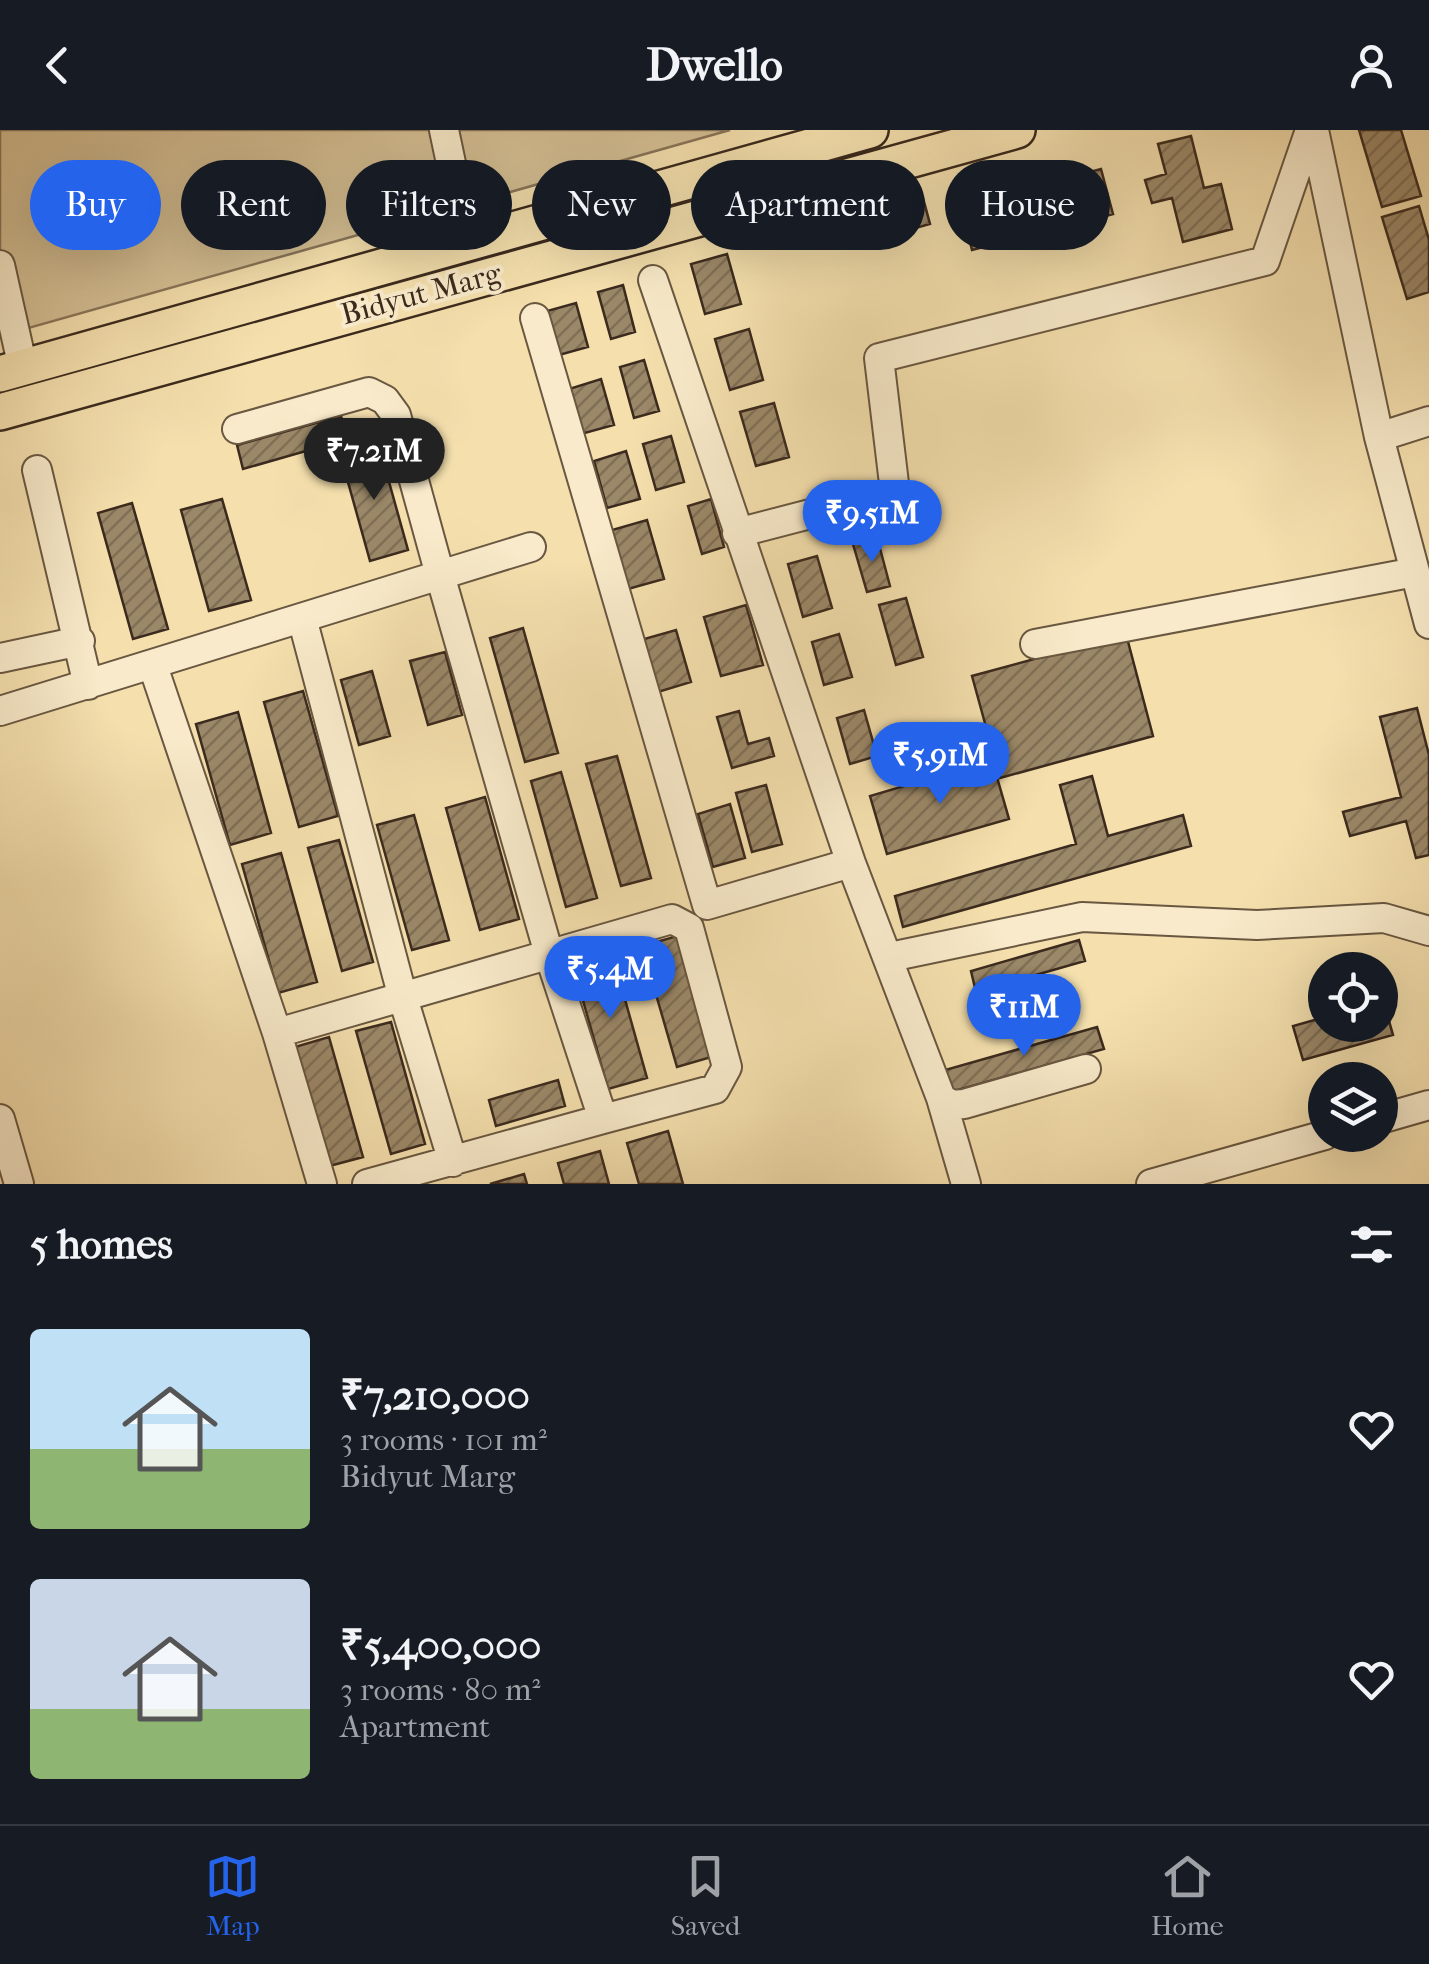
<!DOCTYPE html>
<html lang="en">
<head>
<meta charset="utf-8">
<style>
	body { margin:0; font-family:"IM FELL French Canon",serif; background:#242831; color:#f1f3f6; height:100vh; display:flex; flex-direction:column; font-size:38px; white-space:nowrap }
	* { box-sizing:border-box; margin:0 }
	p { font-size:32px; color:#9ea1a6 }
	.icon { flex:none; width:55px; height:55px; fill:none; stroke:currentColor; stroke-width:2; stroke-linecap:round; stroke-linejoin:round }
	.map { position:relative; height:1054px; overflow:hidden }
	.side { display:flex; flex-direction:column; background:#171b24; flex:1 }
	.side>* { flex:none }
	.guide { position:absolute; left:30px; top:30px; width:1370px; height:90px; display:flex; gap:20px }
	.controls { position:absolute; left:1308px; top:822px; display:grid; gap:20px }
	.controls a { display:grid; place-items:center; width:90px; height:90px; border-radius:50%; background:#171b24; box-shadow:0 10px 40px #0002; font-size:50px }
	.price { position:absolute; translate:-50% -85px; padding:0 22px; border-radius:35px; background:#2563eb; color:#fff; font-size:32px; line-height:65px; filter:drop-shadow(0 2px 5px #0008) }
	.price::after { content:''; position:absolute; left:50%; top:60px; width:30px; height:22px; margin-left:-15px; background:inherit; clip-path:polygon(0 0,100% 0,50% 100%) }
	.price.selected { background:#222; color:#fff }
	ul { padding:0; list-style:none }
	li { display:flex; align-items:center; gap:30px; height:250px; padding:0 30px }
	li span { display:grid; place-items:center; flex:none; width:280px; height:200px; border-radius:10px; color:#555 }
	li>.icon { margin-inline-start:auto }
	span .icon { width:120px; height:120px; fill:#fffc; stroke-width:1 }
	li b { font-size:42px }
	h2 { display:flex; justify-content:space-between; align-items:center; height:120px; padding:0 30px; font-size:42px }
	.tag { padding:0 35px; border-radius:45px; background:#171b24; box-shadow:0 10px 40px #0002; font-size:35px; line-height:90px }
	.tag.selected { background:#2563eb; color:#fff }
	header { display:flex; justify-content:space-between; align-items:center; height:130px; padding:0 30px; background:#171b24; font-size:45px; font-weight:700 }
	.dock { display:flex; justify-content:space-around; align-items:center; height:140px; border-top:2px solid #363941; background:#171b24; font-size:28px; color:#9ea1a6 }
	.dock a { display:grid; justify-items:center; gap:5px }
	.dock .selected { color:#2563eb }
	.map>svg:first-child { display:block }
</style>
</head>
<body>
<header><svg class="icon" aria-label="back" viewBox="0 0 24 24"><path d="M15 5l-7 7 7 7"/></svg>Dwello<svg class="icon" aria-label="person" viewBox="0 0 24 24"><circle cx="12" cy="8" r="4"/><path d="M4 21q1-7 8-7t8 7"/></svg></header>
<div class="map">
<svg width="1429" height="1054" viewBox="0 0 1429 1054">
	<defs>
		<pattern id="building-hatch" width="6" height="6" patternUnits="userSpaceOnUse" patternTransform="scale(2.5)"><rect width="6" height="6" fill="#9b8868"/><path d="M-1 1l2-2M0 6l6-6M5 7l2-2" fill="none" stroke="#806f55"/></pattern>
	</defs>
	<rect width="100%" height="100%" fill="#f4dfad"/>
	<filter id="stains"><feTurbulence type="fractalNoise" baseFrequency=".002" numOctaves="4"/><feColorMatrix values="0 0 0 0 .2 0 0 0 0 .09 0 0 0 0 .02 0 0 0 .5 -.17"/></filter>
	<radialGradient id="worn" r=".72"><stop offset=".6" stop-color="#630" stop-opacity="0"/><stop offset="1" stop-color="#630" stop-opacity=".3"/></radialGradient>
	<path fill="#d5c095" stroke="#887559" stroke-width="2.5" d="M0,0H730L0,206Z"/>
	<path fill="url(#building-hatch)" stroke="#3b2a1d" stroke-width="2.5" d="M1359,0H1401L1421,66L1382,77Z
		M1191,6L1204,58L1221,54L1232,99L1183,112L1172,68L1152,73L1145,50L1166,44L1158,14Z
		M1101,39L1113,84L972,120L961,75Z
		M923,68L930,94L863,113L855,87Z
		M1419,76L1429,110V162L1407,169L1382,87Z
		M727,124L741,174L705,184L691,134Z
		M623,155L635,202L611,209L598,162Z
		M576,173L588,217L559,225L547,181Z
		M749,199L763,250L730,260L715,209Z
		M644,230L659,281L634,288L620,237Z
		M601,249L614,295L581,304L569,259Z
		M774,273L789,327L756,336L740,282Z
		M341,286L348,309L243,339L237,315Z
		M671,306L684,352L656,360L643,314Z
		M379,316L408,420L370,431L341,327Z
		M626,321L640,369L607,378L594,331Z
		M222,369L251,470L209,481L181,380Z
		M711,369L724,417L702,424L688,376Z
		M132,373L168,499L133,509L98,383Z
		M647,390L664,449L628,459L612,400Z
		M877,407L890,456L867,462L853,414Z
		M817,426L832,478L803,487L788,434Z
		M906,468L923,527L896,535L879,475Z
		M746,475L763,535L721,546L704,487Z
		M523,498L558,623L525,632L490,508Z
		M676,500L691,552L658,562L644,509Z
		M839,504L852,547L824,555L812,512Z
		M1126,504L1153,606L1000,648L972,546Z
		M445,522L462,585L428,595L410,531Z
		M372,541L390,606L359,615L341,550Z
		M303,561L338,686L299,697L264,572Z
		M1417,578L1429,625V725L1416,728L1406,691L1350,706L1343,682L1401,667L1380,587Z
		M864,580L877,626L850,634L837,588Z
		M739,581L748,614L769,608L774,626L732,638L717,587Z
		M238,582L271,703L230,715L196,594Z
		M617,626L651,748L621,756L586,634Z
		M992,630L1009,689L887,724L870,666Z
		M561,642L597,768L566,777L531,651Z
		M1092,646L1108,706L1183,685L1191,716L903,797L895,766L1076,714L1060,655Z
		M766,655L782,714L752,722L736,663Z
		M485,667L519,789L480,800L446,678Z
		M730,674L745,728L713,737L698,684Z
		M414,685L449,810L412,820L377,695Z
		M339,710L373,832L342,841L308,718Z
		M281,723L317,852L278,863L242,734Z
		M681,805L715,926L677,937L642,816Z
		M1079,810L1085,831L976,862L971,841Z
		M612,823L647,948L608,959L573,835Z
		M1383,870L1393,905L1303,930L1293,896L1325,887V895H1380Z
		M391,892L425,1014L391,1024L356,901Z
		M1097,897L1104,919L951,962L945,940Z
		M329,907L363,1027L322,1038L288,919Z
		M558,950L565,976L496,996L489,970Z
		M668,1001L683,1054H639L627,1013Z
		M600,1021L609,1054H564L558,1033Z
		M524,1044L527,1054H490Z"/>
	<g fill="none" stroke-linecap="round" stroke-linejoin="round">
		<g stroke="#695741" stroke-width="32">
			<path id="minor" d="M444,0L468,114
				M1314,0L1379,307L1429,494
				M0,135L23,238
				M653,150L851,733L941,968L951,975L964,974L1086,939
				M535,188L707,775L851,733
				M237,299L369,262L385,270L396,285L440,445L531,417
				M1379,307L1429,291
				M37,340L88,555
				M737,403L895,362L879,228L1265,131L1310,0
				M302,488L403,868L453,1032
				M1035,514L1415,442
				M0,528L80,511
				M153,536L277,903L322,1054
				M0,581L440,445L549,824L603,989L367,1054
				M890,827L1082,787L1257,795L1384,788L1429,801
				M277,903L672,789L689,798L727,937L715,959L603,989
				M941,968L966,1054
				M0,989L19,1054
				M1380,989L1429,975
				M1151,1054L1325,1005"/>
		</g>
		<g stroke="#3b2a1d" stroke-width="40">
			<path id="major" d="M0,244L870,0
				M0,282L1017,0"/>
		</g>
		<use href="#minor" stroke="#f8eaca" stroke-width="28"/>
		<use href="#major" stroke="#f4dfad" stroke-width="35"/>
	</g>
	<g text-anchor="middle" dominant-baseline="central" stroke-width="8" stroke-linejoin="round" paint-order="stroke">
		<g font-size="30" fill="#3b2a1d" stroke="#f8eaca">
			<text transform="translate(421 164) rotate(-15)">Bidyut Marg</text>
		</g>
	</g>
	<rect width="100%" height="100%" filter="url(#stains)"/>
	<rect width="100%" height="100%" fill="url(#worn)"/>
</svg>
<div class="controls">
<a><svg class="icon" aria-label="locate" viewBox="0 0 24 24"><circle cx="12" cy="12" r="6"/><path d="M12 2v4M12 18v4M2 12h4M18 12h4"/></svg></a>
<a><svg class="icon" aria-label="layers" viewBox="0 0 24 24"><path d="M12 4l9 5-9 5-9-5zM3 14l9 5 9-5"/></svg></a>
</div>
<b class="price selected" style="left:374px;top:373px">₹7.21M</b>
<b class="price" style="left:872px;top:435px">₹9.51M</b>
<b class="price" style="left:940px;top:677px">₹5.91M</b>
<b class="price" style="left:610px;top:891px">₹5.4M</b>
<b class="price" style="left:1024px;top:929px">₹11M</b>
<div class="guide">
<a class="tag selected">Buy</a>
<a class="tag">Rent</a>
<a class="tag">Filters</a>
<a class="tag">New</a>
<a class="tag">Apartment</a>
<a class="tag">House</a>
</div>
</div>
<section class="side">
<h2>5 homes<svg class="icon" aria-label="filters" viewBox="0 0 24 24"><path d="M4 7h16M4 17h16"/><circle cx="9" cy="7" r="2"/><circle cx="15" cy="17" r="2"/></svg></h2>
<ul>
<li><span style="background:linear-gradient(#bfe0f5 60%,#8fb573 0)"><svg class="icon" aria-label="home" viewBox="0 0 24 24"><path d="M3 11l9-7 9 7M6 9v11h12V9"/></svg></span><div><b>₹7,210,000</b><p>3 rooms · 101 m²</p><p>Bidyut Marg</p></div><svg class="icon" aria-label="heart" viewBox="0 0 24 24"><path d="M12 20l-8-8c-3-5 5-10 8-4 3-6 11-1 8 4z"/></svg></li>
<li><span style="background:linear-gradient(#c9d6e8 65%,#8fb573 0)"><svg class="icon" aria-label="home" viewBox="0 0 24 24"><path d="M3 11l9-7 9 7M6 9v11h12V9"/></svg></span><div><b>₹5,400,000</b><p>3 rooms · 80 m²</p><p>Apartment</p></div><svg class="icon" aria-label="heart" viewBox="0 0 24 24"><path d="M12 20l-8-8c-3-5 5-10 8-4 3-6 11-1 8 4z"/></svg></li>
</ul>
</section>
<nav class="dock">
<a class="selected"><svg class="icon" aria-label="map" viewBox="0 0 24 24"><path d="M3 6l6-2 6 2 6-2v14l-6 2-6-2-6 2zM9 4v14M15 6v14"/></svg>Map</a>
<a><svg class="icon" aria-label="saved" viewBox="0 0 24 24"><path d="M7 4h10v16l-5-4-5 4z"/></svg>Saved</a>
<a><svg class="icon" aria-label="home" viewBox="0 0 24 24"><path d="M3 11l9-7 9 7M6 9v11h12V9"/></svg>Home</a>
</nav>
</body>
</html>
